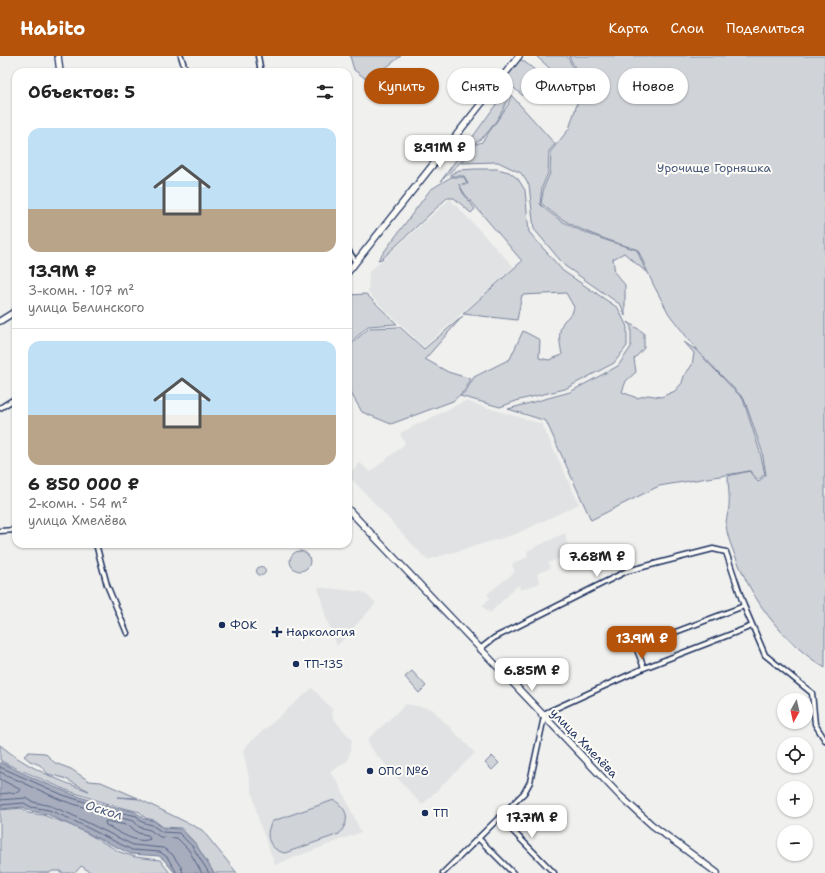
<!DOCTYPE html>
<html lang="ru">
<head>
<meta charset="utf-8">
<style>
	body { margin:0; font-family:"Shantell Sans",sans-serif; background:#f6f6f6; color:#222; height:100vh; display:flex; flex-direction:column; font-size:15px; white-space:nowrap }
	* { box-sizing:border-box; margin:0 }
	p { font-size:13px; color:#767676 }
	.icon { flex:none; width:22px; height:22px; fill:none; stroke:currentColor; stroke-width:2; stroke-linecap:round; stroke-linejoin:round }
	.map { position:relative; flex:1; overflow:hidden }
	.sheet { position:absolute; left:12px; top:12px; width:340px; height:480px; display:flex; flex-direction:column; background:#fff; border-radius:12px; box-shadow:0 1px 3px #0004 }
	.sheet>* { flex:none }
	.guide { position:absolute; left:364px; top:12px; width:380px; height:36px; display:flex; gap:8px }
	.needle { width:26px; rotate:188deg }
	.buttons { position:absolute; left:777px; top:637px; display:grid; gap:8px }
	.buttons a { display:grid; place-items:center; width:36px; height:36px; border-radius:50%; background:#fff; box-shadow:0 1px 3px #0004; font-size:20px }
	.price { position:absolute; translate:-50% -34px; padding:0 9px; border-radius:8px; background:#fff; color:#222; font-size:13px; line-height:26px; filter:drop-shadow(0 1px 2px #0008) }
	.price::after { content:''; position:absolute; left:50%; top:24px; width:12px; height:9px; margin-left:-6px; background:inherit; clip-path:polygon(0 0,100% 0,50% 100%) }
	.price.selected { background:#b45309; color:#fff }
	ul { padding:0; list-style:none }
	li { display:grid; align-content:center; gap:8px; height:212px; padding:0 16px }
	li+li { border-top:1px solid #e0e0e0 }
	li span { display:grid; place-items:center; height:124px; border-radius:12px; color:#555 }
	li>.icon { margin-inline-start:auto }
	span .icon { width:72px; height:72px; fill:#fffc; stroke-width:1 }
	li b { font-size:17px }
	h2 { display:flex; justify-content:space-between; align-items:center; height:48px; padding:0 16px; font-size:17px }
	.pill { padding:0 14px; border-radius:18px; background:#fff; box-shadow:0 1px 3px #0004; font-size:14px; line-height:36px }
	.pill.selected { background:#b45309; color:#fff }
	header { display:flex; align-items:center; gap:24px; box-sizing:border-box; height:56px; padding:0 20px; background:#b45309; color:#fff }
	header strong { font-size:19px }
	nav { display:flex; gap:22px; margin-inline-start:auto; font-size:14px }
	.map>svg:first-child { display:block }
</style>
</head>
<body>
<header>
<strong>Habito</strong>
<nav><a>Карта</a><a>Слои</a><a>Поделиться</a></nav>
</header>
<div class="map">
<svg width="825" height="817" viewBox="0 0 825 817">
	<rect width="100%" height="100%" fill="#f0f0ee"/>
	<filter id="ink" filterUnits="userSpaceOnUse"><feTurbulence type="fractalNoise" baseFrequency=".025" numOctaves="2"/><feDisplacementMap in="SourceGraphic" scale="8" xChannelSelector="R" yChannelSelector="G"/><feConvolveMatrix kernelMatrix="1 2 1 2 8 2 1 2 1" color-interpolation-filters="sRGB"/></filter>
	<g filter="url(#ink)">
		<path fill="#e0e2e3" d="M450,143L514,211L424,291L368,237L369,216Z
			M465,345L542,368L579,448L516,478L427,504L348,419L360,407L370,416L405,388L400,377Z
			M565,477L569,498L548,507L550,512L537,518L540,527L521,534L518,529L490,557L482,550L490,542L487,538L515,516L512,508L528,501L527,495Z
			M318,531L363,536L376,547L337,590L326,562Z
			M312,632L332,653L333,662L352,684L348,704L330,717L338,726L361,776L275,809L259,766L243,695L247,689Z
			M406,648L432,653L475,697L422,749L374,696L367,684Z"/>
		<path fill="#d0d3d8" stroke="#76819b" d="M350,0H401L388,10L365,22L354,14Z
			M536,0H567L579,22L573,33Z
			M569,0H825V612C784,586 755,549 737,504C733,494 727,481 726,469C726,463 728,457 729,451C730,441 728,431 728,420L749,415L758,426L766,419L762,395L744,343L696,293L669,258L653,228L638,194C603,182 569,173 541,147L544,131L550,117L551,95L569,73L577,48L574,33L580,22Z
			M522,4L548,24L547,32L539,41L522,39L507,26L506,20L518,5Z
			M505,36L509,38C506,52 487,83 473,88L467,100L441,125Z
			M511,39L555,88L549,95L548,117L542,131L540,148C566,174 603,183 637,194L646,216L624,197L613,203L615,217L625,229V260L621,249L565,210L534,173L529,129L521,117L498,106L461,107L469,100L473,89L482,86L508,49Z
			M475,113H497L509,116L518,123L525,134L529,176L563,215L618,252L627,271V290L614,307L565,333L519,344L500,351L460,340L466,335L474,321L510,303L523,275L540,284L539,302L549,304L562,299C559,282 556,268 572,258L574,251L566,237L522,239L517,264L463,258L522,205L464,137L459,128L463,137L475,153L471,157L454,142H447L382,203L378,204L430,134L451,121H464L467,127L462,128H468L464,120H451V118L459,114Z
			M366,238L397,268L368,270L348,289V239Z
			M463,260L425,303L448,316L471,323L465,334L453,345L391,368L362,356L348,332V291L369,272L400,271L424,293Z
			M628,266L644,277V292L634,303L636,316L626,325L622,336L637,342L648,339L661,341L675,335L682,327L684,320L692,309L694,297L684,286L696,294L743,343L760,396L765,418L758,424L750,415L659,430L591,464L546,365L508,353L570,336L618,310L631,291V271Z
			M290 505a10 10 0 1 1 20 0a10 10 0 1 1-20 0Z
			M256.5 515a4.5 4.5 0 1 1 9 0a4.5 4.5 0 1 1-9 0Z
			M412,615L426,630L419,637L405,621Z
			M0,689C25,710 58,725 89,735L64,722L48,718L40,709L30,705L24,700L29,696L45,697L55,707L71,713L89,725L101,726L138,742L117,741L139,743L202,774L237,817H215L210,812L195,787L181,772L163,771L154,764L145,762L140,756L111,749L66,734L7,708L0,704Z
			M492,700L499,707L492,714L485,707Z
			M334,744C349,754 350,765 339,778L285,797C269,794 263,778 273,765Z
			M22,752L28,757L43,759L76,771L120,796L135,801L160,804L170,817H92L81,810L75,817H60L61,815H52L50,817H0V754Z"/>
		<path fill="#a7adbd" stroke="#6f7b97" d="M0,706C36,724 73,740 111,751C123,754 136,753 144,763L154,765L163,772L180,773L195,787L214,817H175L164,804L159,800L131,798L47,758L30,755L23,751L0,753Z"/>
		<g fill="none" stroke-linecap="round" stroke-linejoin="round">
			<path stroke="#536184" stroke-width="1" d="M0,711L63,739L110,754L137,760L142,766L152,769L162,776L179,777L192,790L209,817
				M0,716L61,744L108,759L134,765L139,771L150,774L160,781L177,782L188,793L202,817
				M0,723L21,734L19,736L0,738
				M0,744L26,742L33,746L51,750L70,758L133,789L163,792L172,798L181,811L183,817
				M0,749L24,747L31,751L49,754L68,762L132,794L160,796L167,801L177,817
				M107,765L130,770L138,777L148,779L150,783C137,789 117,775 106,769L105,766Z"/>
			<g stroke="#1b2f5e" stroke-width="7">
				<path id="minor" d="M181,0L186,16
					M258,0L261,16
					M348,194L355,205
					M0,352L16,342
					M0,475L16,474
					M96,488L107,529L127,577
					M118,488H119
					M480,593L494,582L627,515L713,493L726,496L744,550L765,599L812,637L815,668L825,684
					M644,612L636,591L744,550
					M541,659L644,612L752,570
					M499,761L554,817
					M478,782L513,817
					M443,817L524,737L530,726L544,661"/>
			</g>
			<g stroke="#1b2f5e" stroke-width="8">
				<path id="secondary" d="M58,0L60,16
					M348,216L519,0
					M0,265L16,255
					M348,453L620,740L652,769L717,817"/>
			</g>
			<use href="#minor" stroke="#fdfcf7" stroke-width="4"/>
			<use href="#secondary" stroke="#fdfcf7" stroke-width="5.5"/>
		</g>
	</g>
	<g fill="#1b2f5e" stroke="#fdfcf7" stroke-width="1.5">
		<circle cx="222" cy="569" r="4"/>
		<path d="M275 570h4v4h4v4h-4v4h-4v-4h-4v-4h4z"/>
		<circle cx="296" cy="608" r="4"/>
		<circle cx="370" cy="715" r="4"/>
		<circle cx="425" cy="757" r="4"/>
	</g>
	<g text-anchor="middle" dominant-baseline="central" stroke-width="4" stroke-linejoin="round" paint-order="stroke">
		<g font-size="12" fill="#48587c" stroke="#fdfcf7">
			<text x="714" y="112">Урочище Горняшка</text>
		</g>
		<g font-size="12" fill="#1b2f5e" stroke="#fdfcf7" text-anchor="start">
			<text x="230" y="569">ФОК</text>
			<text x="286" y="576">Наркология</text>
			<text x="304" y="608">ТП-135</text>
			<text x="378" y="715">ОПС №6</text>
			<text x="433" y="757">ТП</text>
		</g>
		<g font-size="12" fill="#1b2f5e" stroke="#fdfcf7">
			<text transform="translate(584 687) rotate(46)">улица Хмелёва</text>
		</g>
		<g font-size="13" font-style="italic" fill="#4c5b7f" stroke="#fdfcf7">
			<text transform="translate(104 754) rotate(17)">Оскол</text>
		</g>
	</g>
</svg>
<div class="buttons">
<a><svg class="needle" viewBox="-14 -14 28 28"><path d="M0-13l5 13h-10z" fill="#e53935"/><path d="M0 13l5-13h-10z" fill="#767676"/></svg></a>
<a><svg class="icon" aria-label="locate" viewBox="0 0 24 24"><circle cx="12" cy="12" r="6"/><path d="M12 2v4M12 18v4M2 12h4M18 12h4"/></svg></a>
<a>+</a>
<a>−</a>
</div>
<b class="price" style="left:440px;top:113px">8.91M ₽</b>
<b class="price" style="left:597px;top:522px">7.68M ₽</b>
<b class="price selected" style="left:642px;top:604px">13.9M ₽</b>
<b class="price" style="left:532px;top:636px">6.85M ₽</b>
<b class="price" style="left:532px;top:783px">17.7M ₽</b>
<div class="guide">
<a class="pill selected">Купить</a>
<a class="pill">Снять</a>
<a class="pill">Фильтры</a>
<a class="pill">Новое</a>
</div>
<section class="sheet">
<h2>Объектов: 5<svg class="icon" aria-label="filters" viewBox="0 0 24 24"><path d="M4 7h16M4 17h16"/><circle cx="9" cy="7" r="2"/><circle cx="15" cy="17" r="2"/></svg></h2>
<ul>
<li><span style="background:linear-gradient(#bfe0f5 65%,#b9a48a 0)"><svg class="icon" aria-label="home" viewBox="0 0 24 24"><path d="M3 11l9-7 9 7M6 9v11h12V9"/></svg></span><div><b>13.9M ₽</b><p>3-комн. · 107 m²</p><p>улица Белинского</p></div></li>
<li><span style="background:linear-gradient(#bfe0f5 60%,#b9a48a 0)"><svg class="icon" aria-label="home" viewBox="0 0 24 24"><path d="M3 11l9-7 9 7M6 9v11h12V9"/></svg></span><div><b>6 850 000 ₽</b><p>2-комн. · 54 m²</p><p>улица Хмелёва</p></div></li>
</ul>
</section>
</div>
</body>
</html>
